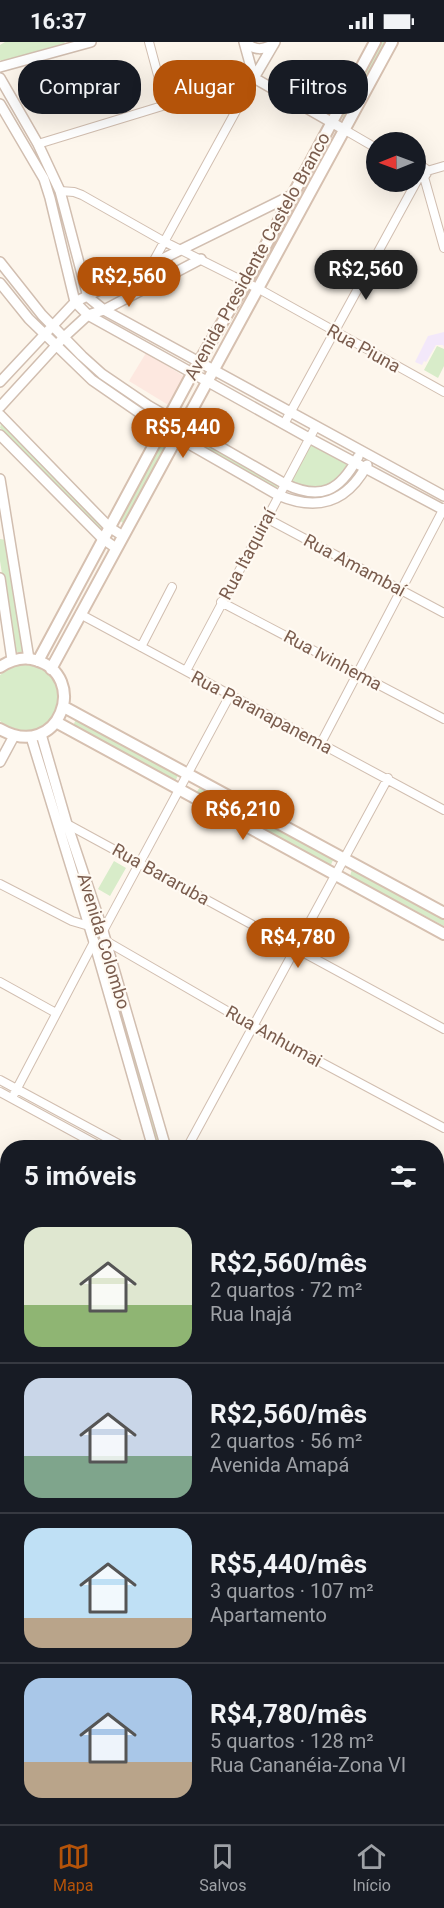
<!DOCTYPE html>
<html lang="pt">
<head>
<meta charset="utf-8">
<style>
	body { margin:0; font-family:Roboto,sans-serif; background:#242831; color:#f1f3f6; height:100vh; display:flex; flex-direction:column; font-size:22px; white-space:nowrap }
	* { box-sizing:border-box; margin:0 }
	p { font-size:20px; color:#9ea1a6 }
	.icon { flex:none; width:33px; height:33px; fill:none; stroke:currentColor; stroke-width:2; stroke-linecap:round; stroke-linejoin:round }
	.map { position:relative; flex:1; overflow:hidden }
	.side { position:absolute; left:0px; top:1098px; width:444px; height:684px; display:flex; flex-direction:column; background:#171b24; border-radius:24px 24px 0 0; box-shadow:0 6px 24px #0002 }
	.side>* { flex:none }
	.banner { position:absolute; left:18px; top:18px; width:408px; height:54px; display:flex; gap:12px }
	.needle { width:39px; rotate:269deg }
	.tools { position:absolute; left:366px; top:90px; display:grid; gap:12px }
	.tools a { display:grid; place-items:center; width:60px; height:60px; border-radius:50%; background:#171b24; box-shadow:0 6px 24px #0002; font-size:30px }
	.price { position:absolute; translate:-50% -51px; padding:0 14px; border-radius:21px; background:#b45309; color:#fff; font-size:20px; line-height:39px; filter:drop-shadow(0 2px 3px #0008) }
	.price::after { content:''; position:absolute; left:50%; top:36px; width:18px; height:14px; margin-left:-9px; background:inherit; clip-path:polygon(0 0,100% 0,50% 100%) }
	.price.selected { background:#222; color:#fff }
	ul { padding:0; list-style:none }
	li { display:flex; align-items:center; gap:18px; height:150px; padding:0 24px }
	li+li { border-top:2px solid #363941 }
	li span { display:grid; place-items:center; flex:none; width:168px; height:120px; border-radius:18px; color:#555 }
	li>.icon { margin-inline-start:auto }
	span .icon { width:72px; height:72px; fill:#fffc; stroke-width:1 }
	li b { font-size:26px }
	h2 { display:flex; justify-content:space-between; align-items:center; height:72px; padding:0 24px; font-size:26px }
	.pill { padding:0 21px; border-radius:24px; background:#171b24; box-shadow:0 6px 24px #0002; font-size:21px; line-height:54px }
	.pill.selected { background:#b45309; color:#fff }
	.status { display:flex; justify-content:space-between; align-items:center; height:42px; padding:0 30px; background:#171b24; direction:ltr }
	.status svg { height:16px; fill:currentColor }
	.dock { display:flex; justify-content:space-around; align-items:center; height:84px; border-top:2px solid #363941; background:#171b24; font-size:16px; color:#9ea1a6 }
	.dock a { display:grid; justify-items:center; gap:3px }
	.dock .selected { color:#b45309 }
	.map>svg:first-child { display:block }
</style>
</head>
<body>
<div class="status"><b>16:37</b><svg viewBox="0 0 49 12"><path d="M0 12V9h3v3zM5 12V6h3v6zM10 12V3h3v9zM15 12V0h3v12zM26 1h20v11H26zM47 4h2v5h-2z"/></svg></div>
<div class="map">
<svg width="444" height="1782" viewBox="0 0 444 1782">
	<rect width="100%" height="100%" fill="#fdf6ec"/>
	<path fill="#f5e8da" d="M436,1449L444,1453V1564L437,1559Z"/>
	<path fill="#fde8e0" d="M146,311L187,336L170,364L129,339Z"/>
	<path fill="#f3e8fa" d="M444,290V305L443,303H436L426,320L424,319L422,323L415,320L428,294Z"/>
	<path fill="#d8ecc9" d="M5,0H65L63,3L6,22L0,18V3Z
		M381,0H389L346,77H343L342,73Z
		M437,304L444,307V324L438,336L424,328Z
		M1,381L102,485L99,488L0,386Z
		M191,392L279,442L276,448L188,398Z
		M164,396L167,397L168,402L126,479L123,481L118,477L162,397Z
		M311,403L346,422L347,425C338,441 324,444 307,448L290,439Z
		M0,497L7,498L24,606L21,611L14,609L0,519Z
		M25,622C79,629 60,702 17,687C10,685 5,684 0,679V633L9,626Z
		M76,677L178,733L175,740L73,684Z
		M200,745L333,818L330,825L196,751Z
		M114,819L126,826L110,854L98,847Z
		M352,827L444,875V884L350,834Z
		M104,908L162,1105H157L100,909Z
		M0,1549L7,1553V1657L0,1653Z"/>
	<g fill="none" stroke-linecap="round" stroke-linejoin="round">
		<path stroke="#a5d3da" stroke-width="2" d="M0,1601L8,1604"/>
		<g stroke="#d1beb0" stroke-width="10">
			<path id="minor" d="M149,0L166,63
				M345,88L376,106
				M38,102L254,36
				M417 130a5 5 0 1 1 10 0a5 5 0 1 1-10 0Z
				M427,129L444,124
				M424,135L444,206
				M60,149L74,150L82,153L165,200L259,247L444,350
				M152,222L254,36
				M284,382L419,135
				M266,476L444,571
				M221,560L444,677
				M80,572L444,768
				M141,605L172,545
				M186,629L315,386
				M321,701L444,466
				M67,782L444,987
				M0,842L72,879L89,884
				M103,889L230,653
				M106,899L253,984L444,1086
				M0,940L56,971
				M0,1038L126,1106
				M0,1050L103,1106
				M12,1056L94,900
				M187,1106L388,736
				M0,1144L8,1148
				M436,1239L444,1225
				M0,1245L8,1249
				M0,1303L8,1307
				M0,1329L8,1314
				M0,1353L8,1357
				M436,1377L444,1381
				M0,1406L8,1410
				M436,1441L444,1445
				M0,1457L8,1461
				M436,1478L444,1482
				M0,1515L8,1519
				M436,1532L444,1537
				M443,1631H444
				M0,1678L8,1682
				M436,1696L444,1700
				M0,1737L8,1741
				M436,1752L444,1756
				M0,1759L8,1745
				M68,1774L82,1782
				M173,1774L187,1782
				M270,1774L284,1782
				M374,1774L387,1782"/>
		</g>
		<g stroke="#d1beb0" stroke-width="12">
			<path id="tertiary" d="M244,0L254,36L345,88
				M245,0C255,9 263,8 274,2
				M0,25L91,0
				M0,36L38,102L60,149L88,255L104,268L444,454
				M254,36L275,0
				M0,62L44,137L50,156L75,260L88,273L309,396L444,468
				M0,220L42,273L82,314L102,332L149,364L285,442C321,459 340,449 358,415
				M0,241L29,277L92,338L163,387L278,453C318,470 347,460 367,423
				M0,340L75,260L292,153
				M0,365L64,295L88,273L104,268L201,217
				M0,373L109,485L123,494
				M0,393L103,497L116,506
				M0,437L29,617
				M0,536L12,618
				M41,692L67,782L103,889L166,1106
				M31,695L94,900L153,1106
				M0,720L14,694
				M436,1260L444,1258
				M436,1273L444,1277
				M436,1287L444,1291"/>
		</g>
		<g stroke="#d6c0b0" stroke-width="14">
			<path id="secondary" d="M38,619L192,332L246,240L375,0
				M0,625C11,618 22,614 35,618C90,633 60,721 0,687
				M51,627L392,0
				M64,665L444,871
				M56,680L444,892"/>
		</g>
		<use href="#minor" stroke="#fff" stroke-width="8"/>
		<use href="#tertiary" stroke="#fff" stroke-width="9"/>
		<use href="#secondary" stroke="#fff" stroke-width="10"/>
	</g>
	<g text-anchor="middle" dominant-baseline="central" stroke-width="4.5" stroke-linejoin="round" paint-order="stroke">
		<g font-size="18" fill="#7a5c4d" stroke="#fffaf3">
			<text transform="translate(257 214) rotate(-61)">Avenida Presidente Castelo Branco</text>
			<text transform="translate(364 306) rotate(29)">Rua Piuna</text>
			<text transform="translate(247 512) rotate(-62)">Rua Itaquiraí</text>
			<text transform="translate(355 523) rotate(28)">Rua Amambaí</text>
			<text transform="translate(333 618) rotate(28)">Rua Ivinhema</text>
			<text transform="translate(262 670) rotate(28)">Rua Paranapanema</text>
			<text transform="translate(161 832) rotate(29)">Rua Bararuba</text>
			<text transform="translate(104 899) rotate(73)">Avenida Colombo</text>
			<text transform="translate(274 994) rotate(29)">Rua Anhumai</text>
		</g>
	</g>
</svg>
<div class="tools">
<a><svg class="needle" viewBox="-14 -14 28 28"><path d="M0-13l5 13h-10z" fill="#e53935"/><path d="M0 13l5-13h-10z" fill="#9ea1a6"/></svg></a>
</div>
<b class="price selected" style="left:366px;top:259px">R$2,560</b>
<b class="price" style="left:129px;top:266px">R$2,560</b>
<b class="price" style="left:183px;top:417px">R$5,440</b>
<b class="price" style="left:243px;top:799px">R$6,210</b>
<b class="price" style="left:298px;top:927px">R$4,780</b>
<div class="banner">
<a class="pill">Comprar</a>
<a class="pill selected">Alugar</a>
<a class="pill">Filtros</a>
</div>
<section class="side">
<h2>5 imóveis<svg class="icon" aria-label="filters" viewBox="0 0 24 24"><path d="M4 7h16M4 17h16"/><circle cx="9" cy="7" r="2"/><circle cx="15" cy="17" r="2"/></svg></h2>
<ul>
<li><span style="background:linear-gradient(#dfe7d0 65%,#8fb573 0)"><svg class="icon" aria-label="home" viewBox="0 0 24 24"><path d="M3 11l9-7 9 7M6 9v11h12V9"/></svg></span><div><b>R$2,560/mês</b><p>2 quartos · 72 m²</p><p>Rua Inajá</p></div></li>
<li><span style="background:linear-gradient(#c9d6e8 65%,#7fa58c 0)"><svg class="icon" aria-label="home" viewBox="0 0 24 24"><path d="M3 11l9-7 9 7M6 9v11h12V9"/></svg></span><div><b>R$2,560/mês</b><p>2 quartos · 56 m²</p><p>Avenida Amapá</p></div></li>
<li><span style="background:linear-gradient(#bfe0f5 75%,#b9a48a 0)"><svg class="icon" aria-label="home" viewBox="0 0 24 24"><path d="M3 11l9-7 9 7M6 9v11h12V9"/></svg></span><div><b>R$5,440/mês</b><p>3 quartos · 107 m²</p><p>Apartamento</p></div></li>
<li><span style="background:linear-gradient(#a9c7e8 70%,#b9a48a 0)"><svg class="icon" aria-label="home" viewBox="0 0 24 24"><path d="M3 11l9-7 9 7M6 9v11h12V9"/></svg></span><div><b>R$4,780/mês</b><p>5 quartos · 128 m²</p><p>Rua Cananéia-Zona VI</p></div></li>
</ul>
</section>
</div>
<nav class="dock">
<a class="selected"><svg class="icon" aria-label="map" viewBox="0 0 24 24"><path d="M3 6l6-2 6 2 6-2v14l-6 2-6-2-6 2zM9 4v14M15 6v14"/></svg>Mapa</a>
<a><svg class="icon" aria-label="saved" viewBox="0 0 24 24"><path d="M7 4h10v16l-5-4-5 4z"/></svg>Salvos</a>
<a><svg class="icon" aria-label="home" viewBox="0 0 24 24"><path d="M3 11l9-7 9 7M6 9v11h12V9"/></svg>Início</a>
</nav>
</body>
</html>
